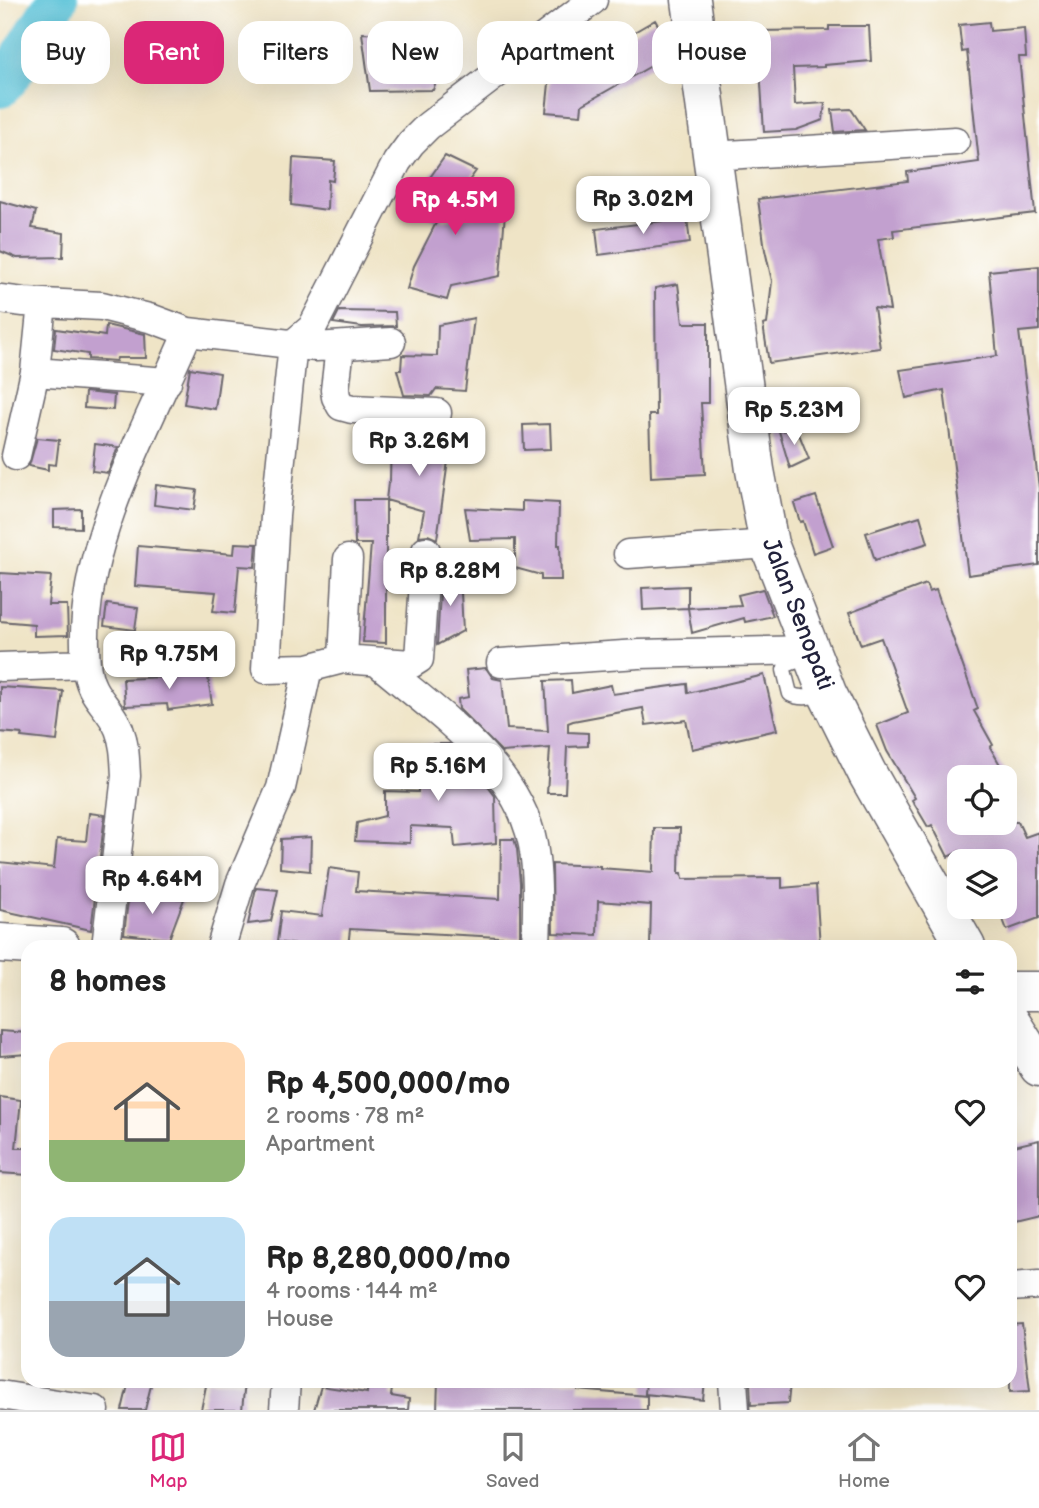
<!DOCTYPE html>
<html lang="en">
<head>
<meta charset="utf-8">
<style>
	body { margin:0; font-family:"Balsamiq Sans",sans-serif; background:#f2f2f2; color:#222; height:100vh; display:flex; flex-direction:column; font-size:26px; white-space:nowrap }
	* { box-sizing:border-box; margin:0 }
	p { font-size:23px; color:#767676 }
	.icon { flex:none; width:38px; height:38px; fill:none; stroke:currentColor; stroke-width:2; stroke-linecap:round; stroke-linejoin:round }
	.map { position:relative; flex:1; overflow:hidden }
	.side { position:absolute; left:21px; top:940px; width:996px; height:448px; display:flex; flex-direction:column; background:#fff; border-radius:21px; box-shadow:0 7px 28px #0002 }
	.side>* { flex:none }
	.banner { position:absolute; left:21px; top:21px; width:998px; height:63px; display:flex; gap:14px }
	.controls { position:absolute; left:947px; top:765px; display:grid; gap:14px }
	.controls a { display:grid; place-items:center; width:70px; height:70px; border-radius:14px; background:#fff; box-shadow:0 7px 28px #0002; font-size:35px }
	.price { position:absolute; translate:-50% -60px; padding:0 16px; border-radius:14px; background:#fff; color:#222; font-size:23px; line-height:46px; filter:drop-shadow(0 2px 4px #0008) }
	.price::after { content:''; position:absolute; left:50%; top:42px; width:21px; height:16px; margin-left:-10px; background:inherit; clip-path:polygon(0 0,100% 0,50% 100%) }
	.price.current { background:#db2777; color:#fff }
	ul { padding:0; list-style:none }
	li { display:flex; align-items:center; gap:21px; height:175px; padding:0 28px }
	li span { display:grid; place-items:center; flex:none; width:196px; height:140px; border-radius:21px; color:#555 }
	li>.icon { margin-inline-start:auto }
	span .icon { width:84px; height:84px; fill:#fffc; stroke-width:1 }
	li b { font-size:30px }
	h2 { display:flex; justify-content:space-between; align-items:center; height:84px; padding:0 28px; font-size:30px }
	.pill { padding:0 24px; border-radius:21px; background:#fff; box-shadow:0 7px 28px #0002; font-size:24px; line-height:63px }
	.pill.current { background:#db2777; color:#fff }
	.menu { display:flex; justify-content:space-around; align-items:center; height:98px; border-top:2px solid #e0e0e0; background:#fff; font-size:19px; color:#767676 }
	.menu a { display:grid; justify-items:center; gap:4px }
	.menu .current { color:#db2777 }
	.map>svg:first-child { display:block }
</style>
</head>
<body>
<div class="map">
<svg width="1039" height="1410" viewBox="0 0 1039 1410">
	<rect width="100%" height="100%" fill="#fff"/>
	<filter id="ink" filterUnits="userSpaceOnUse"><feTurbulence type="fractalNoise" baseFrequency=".0143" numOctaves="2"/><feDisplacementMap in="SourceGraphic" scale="14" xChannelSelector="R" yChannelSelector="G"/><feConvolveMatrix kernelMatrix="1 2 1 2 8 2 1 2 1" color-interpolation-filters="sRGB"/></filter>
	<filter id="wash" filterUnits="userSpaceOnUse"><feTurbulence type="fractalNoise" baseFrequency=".00686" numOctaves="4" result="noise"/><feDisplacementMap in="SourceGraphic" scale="28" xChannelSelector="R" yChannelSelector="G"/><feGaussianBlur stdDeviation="1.57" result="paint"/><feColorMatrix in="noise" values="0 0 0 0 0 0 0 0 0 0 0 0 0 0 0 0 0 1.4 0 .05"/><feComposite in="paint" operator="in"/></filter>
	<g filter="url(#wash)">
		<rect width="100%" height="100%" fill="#efe4c6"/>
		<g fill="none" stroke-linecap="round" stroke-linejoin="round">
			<path stroke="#5bc3d8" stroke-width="42" d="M0,87L10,76L57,0"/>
		</g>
		<g id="blocks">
			<path fill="#c2a0cf" d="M655,20L674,53L582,105L581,115L546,112L550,74L587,78L586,60Z
				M989,22L990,31L1024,28L1026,57H1019L1035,213L893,230L894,237L878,239L890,310L874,308L880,348L769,363L763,325L767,324L772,281L765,250L758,199L908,181L907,172L979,162L967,51L962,52L959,25Z
				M829,26H869L871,61L824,65V67L793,68L795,105L825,103L823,120L796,130L764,132L760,68H757L756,31L829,30Z
				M362,33L451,38L433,90L370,91Z
				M851,109L865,130L835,132L832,110Z
				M445,156L476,171L441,220L505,213L500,276L451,286L447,300L407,289L414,266L437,221H441L416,214L417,196Z
				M293,158L335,161L333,181L328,180L327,210L291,205Z
				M0,201L36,211L32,228L64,233L63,257L17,258L0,251Z
				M687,218L690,243L599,255L596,229Z
				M1039,266V330L1019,332L1039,488V565L968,575L944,390L906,398L900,370L997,356L989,271Z
				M678,284L683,323H708V403H701L705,474L651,477L649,415H656L655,288Z
				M339,311L395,312L396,326L362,327L333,323Z
				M474,318L465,391L436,389L431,396L404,395L397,370H401L402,355L437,356L438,325Z
				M106,325L145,334L146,358H117L116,361L88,359V354L54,349L56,329L105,336Z
				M190,368L220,373L215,409L184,404Z
				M85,392L114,395L113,410L84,408Z
				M550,424L551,449L524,450L523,425Z
				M797,429L809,459L790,468L779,431Z
				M391,435L415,436V440H451L437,539L428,535L419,536L424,511L386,500L388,483L390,482Z
				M37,438L59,440L56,465L48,464V470L29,466Z
				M95,444L118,447L108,473L92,471Z
				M156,485L197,490L194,510L154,505Z
				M816,496L833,546L813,553L803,521L800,522L794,503Z
				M354,500H386V643L363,642L371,544H355Z
				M522,501L559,503L558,545H560L561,580H541V575L515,568V539L470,540L465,508L522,511Z
				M81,509V528L54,527V510Z
				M920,516L928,543L875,560L866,533Z
				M235,543L257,544L255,567L239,566L235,613L213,611L216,592L135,586L138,546L234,554Z
				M0,573L51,576L48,605H67L68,635L34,636V624L0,621Z
				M460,574L463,631L437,645L441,576Z
				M926,584L929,592L936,590L978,709L974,711L993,745L990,747L1007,777H959V822H1018L1025,837L1039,832V918L1007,930L998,906H1004V861H964L960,851L948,857L932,825L928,827L912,800L915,798L887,751L877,725L908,713L881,638L861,645L849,613Z
				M688,586V608L643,610L642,588Z
				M763,589L773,616L745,622L744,618L692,633L688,608L741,605L738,595Z
				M107,604L138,608L135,630L104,626Z
				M486,668L493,678L502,680L507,729L548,731L545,681L571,680L572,693L611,685L613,694L687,684L688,693L764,675L777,730L692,749L686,720L646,725L643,708L573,721L568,723V732L588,733V746L567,747L565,793H547L550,748L502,752L459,709L458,699L469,697L466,670Z
				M207,671L212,704L168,710L167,704L125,706L123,679L164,677Z
				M0,687L63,691L57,741L21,737L22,734L0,732Z
				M419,744H449L480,776L495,796L496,843L455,847L453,828L410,826V843L355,841L357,823L385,816V791L418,792Z
				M89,813L105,815L91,930L0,910V862L54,868L57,839L86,841Z
				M654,828H680L679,873H682L683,879L782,878V888L816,885L820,947H650L651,905L598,901L597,935L553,933L552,864L600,866V868L653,872Z
				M311,837L310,871L280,868L281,839Z
				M501,839H514L517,849L520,883V938L350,929L348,947H312L277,942L281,911L322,916L329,868L358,872L356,891L500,899Z
				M256,888L278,890L271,921L248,924Z
				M129,893L184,899L169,939L124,934Z
				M0,1031L28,1033V1054L0,1056Z
				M0,1097L21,1100L16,1148H28V1175L0,1173Z
				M1039,1140V1216L1010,1223V1147Z
				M1022,1324L1030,1391L1010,1392V1325Z
				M129,1381H152L145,1410H122Z
				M207,1381H245L242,1410H201Z
				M368,1381H393L391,1396L409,1399L408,1410H314L321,1386L367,1393Z
				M438,1381H579L578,1390L647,1396V1410H437Z
				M646,1381H705L703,1400L645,1394Z
				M750,1382L790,1383L788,1403L751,1405Z"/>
		</g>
	</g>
	<g filter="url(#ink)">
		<use href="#blocks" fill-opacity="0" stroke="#6a666c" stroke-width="2"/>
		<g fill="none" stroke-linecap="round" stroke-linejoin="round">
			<g stroke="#6a666c" stroke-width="17">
				<path id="service" d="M803,659L786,665L784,670L790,694C801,700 814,696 826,694"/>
			</g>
			<g stroke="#6a666c" stroke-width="31">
				<path id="minor" d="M711,156L955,141
					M0,299L24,302L102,306L153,319L188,332L316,347L391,342
					M340,347L335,390L336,397L341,406L352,409L437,413
					M35,372L167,382
					M16,456L35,372L42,303
					M426,551L419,659L411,664L343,659L308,668L266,669L275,516L293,344L312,328L397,162L411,143L428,126L593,0
					M628,554L769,544
					M343,659L348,559
					M377,662C435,712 518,765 533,845C539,878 537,913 536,947
					M501,663L639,654L811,650
					M0,667L86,664
					M106,947L126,776C125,759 125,744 119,729C108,703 89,698 86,663C75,553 146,431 188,332
					M221,947L240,884L281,788L308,668
					M1010,1287L1039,1285
					M733,1381L735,1410
					M0,1395L95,1410
					M284,1410L286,1381"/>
			</g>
			<g stroke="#6a666c" stroke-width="41">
				<path id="secondary" d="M691,0L755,470L769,544L827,693L867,773L966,947
					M1010,1021L1039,1067"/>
			</g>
			<g stroke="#6a666c" stroke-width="41">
				<path id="primary" d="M0,943L61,947
					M1010,991H1039"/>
			</g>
			<use href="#service" stroke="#fff" stroke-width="14"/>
			<use href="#minor" stroke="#fff" stroke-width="28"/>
			<use href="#secondary" stroke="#fff" stroke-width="38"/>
			<use href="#primary" stroke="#fff" stroke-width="38"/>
		</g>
	</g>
	<g text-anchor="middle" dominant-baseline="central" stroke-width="5" stroke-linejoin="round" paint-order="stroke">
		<g font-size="24" fill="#22223b" stroke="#fff">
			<text transform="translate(798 614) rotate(69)">Jalan Senopati</text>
		</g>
	</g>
</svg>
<div class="controls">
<a><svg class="icon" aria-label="locate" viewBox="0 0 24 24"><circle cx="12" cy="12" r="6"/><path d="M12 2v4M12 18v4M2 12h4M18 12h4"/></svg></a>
<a><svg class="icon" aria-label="layers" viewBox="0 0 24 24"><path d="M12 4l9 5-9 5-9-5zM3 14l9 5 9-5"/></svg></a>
</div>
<b class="price" style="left:643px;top:236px">Rp 3.02M</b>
<b class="price current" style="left:455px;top:237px">Rp 4.5M</b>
<b class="price" style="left:794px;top:447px">Rp 5.23M</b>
<b class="price" style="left:419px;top:478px">Rp 3.26M</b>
<b class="price" style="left:450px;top:608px">Rp 8.28M</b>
<b class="price" style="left:169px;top:691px">Rp 9.75M</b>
<b class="price" style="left:438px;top:803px">Rp 5.16M</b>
<b class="price" style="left:152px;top:916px">Rp 4.64M</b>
<div class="banner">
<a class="pill">Buy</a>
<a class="pill current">Rent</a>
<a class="pill">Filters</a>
<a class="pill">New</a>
<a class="pill">Apartment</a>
<a class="pill">House</a>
</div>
<section class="side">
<h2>8 homes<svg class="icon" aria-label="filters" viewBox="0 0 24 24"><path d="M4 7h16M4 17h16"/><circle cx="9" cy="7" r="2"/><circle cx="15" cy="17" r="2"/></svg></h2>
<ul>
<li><span style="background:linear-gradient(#ffd9b3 70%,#8fb573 0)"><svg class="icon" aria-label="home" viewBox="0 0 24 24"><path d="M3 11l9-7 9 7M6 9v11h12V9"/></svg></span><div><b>Rp 4,500,000/mo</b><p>2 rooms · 78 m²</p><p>Apartment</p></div><svg class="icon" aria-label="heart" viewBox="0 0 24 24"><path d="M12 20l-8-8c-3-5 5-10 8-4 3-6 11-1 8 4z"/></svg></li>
<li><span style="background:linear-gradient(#bfe0f5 60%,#9aa5b1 0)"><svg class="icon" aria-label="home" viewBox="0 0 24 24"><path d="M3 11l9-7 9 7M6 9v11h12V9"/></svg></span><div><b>Rp 8,280,000/mo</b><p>4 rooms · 144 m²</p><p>House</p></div><svg class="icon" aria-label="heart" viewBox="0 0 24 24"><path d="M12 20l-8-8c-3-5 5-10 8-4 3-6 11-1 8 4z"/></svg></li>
</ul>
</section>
</div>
<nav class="menu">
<a class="current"><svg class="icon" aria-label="map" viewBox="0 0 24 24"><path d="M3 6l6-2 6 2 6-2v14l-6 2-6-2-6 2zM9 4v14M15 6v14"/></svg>Map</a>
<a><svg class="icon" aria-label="saved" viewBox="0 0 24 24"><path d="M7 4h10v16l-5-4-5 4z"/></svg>Saved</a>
<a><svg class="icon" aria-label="home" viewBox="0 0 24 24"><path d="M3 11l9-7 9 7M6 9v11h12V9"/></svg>Home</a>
</nav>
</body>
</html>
